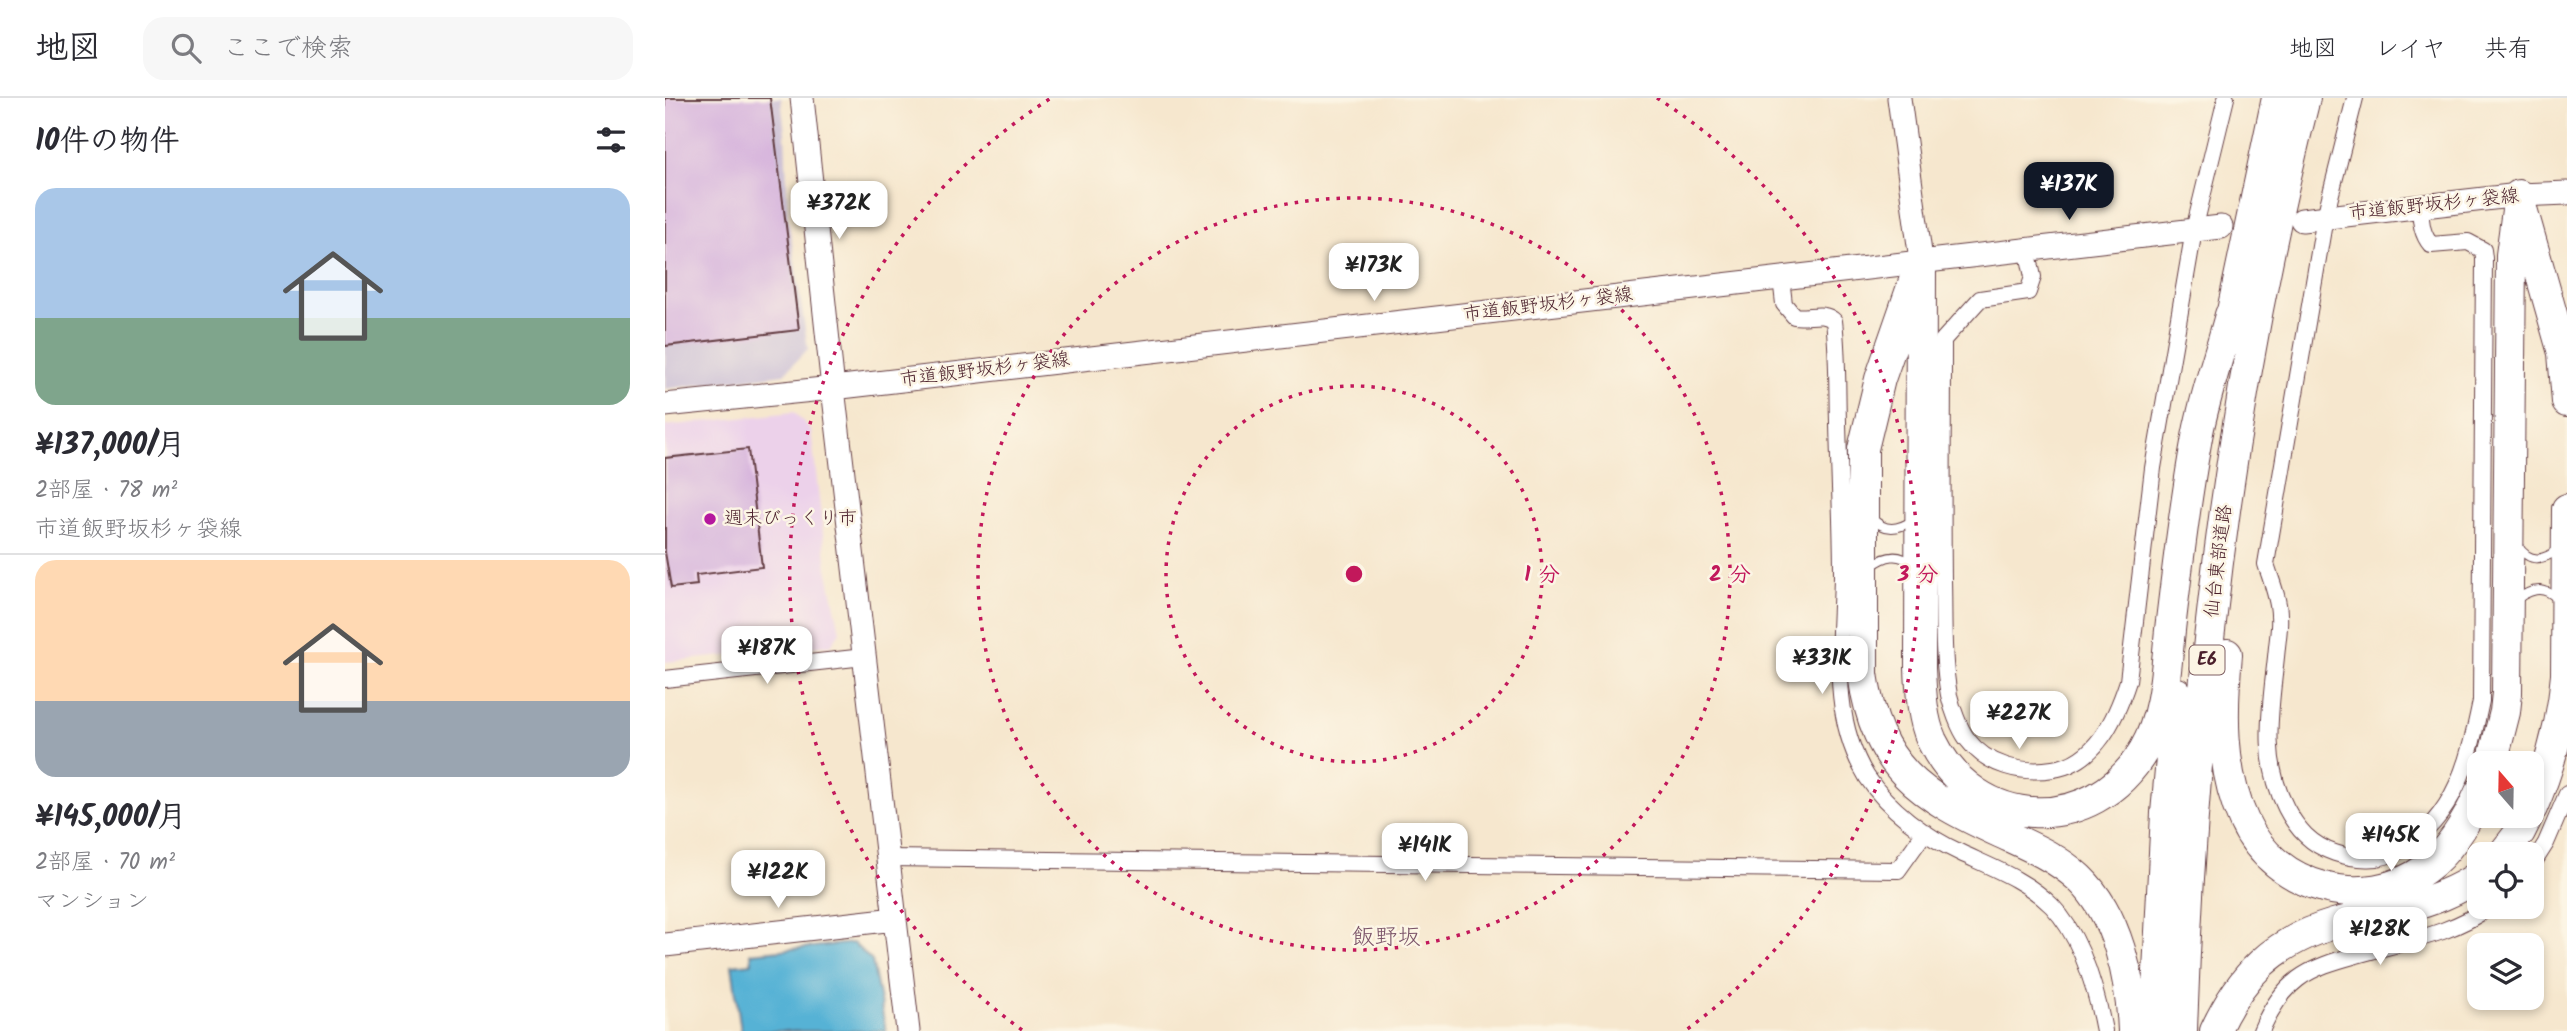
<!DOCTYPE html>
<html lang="ja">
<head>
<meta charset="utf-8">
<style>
	body { margin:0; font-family:Kalam,"Klee One",sans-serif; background:#f7f7f7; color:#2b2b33; height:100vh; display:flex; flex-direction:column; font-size:26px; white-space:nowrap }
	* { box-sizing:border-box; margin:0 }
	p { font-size:23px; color:#7c7c81 }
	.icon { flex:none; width:38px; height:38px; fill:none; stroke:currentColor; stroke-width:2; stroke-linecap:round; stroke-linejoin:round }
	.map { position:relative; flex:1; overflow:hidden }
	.drawer { display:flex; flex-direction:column; background:#fff; width:665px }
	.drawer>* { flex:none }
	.needle { width:46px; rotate:340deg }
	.fabs { position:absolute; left:1802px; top:653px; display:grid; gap:14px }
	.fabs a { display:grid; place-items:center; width:77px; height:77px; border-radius:14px; background:#fff; box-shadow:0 4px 10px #0003; font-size:35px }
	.price { position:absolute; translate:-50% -60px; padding:0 16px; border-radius:14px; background:#fff; color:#222; font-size:23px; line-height:46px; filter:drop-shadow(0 2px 4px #0008) }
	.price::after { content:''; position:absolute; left:50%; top:42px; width:21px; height:16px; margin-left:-10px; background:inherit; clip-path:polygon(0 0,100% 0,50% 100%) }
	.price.current { background:#111827; color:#fff }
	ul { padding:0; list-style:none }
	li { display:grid; align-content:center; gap:14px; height:371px; padding:0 35px }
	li+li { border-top:2px solid #e1e1e2 }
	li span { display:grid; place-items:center; height:217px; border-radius:21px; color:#555 }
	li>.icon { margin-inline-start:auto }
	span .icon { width:126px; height:126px; fill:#fffc; stroke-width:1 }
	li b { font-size:30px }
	h2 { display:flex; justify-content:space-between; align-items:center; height:84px; padding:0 35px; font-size:30px }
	header { display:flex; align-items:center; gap:42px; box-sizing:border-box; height:98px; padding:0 35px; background:#fff; border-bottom:2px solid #e1e1e2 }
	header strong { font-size:33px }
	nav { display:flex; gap:38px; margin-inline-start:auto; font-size:24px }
	.search { width:490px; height:63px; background:#f7f7f7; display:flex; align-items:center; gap:18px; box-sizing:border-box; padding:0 24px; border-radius:21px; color:#7c7c81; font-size:26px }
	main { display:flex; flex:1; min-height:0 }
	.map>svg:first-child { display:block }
</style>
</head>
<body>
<header>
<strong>地図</strong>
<div class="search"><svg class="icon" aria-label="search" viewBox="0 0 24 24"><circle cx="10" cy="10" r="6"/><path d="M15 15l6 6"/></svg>ここで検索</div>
<nav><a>地図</a><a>レイヤ</a><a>共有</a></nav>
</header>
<main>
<section class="drawer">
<h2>10件の物件<svg class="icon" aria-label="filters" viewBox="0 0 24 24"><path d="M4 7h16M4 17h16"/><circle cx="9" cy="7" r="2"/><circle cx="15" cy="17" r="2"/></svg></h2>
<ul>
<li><span style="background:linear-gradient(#a9c7e8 60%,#7fa58c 0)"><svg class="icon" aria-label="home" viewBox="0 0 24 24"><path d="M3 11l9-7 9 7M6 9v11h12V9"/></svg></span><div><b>¥137,000/月</b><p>2部屋 · 78 m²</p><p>市道飯野坂杉ヶ袋線</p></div></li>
<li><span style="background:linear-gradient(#ffd9b3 65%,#9aa5b1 0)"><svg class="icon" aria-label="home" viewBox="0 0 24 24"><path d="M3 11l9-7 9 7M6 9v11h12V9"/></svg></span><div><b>¥145,000/月</b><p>2部屋 · 70 m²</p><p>マンション</p></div></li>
</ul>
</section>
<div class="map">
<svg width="1902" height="933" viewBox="0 0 1902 933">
	<rect width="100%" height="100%" fill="#fcf5e5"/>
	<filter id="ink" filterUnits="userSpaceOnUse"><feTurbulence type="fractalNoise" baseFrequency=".0143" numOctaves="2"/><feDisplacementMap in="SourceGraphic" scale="14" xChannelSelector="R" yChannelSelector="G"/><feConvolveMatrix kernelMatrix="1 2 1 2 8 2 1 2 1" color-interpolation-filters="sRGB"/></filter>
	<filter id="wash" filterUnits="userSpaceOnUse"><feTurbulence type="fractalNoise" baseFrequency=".00686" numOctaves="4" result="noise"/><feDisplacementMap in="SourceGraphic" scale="28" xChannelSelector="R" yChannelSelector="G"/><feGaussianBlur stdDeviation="1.57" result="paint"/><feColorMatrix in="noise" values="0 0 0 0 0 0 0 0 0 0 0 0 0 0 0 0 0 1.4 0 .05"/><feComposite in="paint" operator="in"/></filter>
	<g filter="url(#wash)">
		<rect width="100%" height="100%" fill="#f6e7ce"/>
		<path fill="#ecd1ea" d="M129,314L146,332L162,470L175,534L166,547L0,564V328Z"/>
		<path fill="#cbbfd5" d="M0,0H116L120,35L123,119L143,251L119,276L0,291Z"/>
		<path fill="#57b2d5" stroke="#506880" stroke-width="2" d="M188,845L207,863L221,933H76L67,867L87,865L86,855Z"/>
		<g id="blocks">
			<path fill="#d7b5dd" d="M0,0H105L134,232L0,248Z
				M83,351L97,469L31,477L32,487L6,490L0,454V360Z"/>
		</g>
	</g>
	<g filter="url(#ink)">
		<use href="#blocks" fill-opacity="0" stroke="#643d43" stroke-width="2"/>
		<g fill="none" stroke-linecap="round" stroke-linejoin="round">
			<g stroke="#643d43" stroke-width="10">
				<path id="lane" d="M1207,420C1220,434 1233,432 1248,422
					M1853,448C1865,466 1879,462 1894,451
					M1207,468C1221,457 1234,454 1248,467
					M1849,504C1863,492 1878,486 1892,501"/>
			</g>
			<g stroke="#643d43" stroke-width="18">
				<path id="street" d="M1690,0L1660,119L1601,466C1606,482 1614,501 1614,517C1615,528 1613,539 1612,549C1607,604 1594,658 1621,710C1632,731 1646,747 1670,755C1691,762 1716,764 1736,751C1791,719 1804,661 1816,603L1819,160L1818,152L1803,144L1766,147C1756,135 1756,123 1755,108
					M1362,150L1368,179L1363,194L1315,201L1278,242C1278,322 1277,401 1278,481C1279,519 1277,559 1284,597C1287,610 1294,630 1302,641C1322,668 1357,676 1388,671C1431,665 1451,620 1463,583L1488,370L1529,132L1561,0
					M1116,180L1119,206L1129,218C1143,221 1158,212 1169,223C1173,256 1172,291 1173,324C1174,375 1177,426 1177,477C1176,545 1164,618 1202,679C1223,711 1261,739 1296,755C1328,770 1361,782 1387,808C1417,839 1431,891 1439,933
					M0,581L199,559
					M223,760L1233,772L1260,734
					M1867,767L1881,745L1902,696
					M1596,933C1604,914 1616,894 1633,881C1649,869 1670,863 1688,858C1734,844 1786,838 1825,808"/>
			</g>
			<g stroke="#643d43" stroke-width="25">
				<path id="secondary" d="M137,0L168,290L243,933
					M1234,0L1256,162
					M1637,122L1854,97L1902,95
					M0,307L168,290L1556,129
					M0,847L230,821"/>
			</g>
			<g stroke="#643d43" stroke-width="32">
				<path id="highway" d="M1858,114L1898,255L1902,304
					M1256,162L1255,570C1256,594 1257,621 1267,643C1311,734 1428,739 1479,652C1501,615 1501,565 1506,523C1513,464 1520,404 1531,345C1538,302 1554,259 1565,217
					M1249,183L1215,281L1198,351V576C1211,670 1255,698 1336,735C1364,748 1391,759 1414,780C1453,817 1466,882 1468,933
					M1562,237L1612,0
					M1562,556C1557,612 1555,672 1579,723C1610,791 1700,815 1760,771C1786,752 1803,722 1815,694
					M1827,665L1840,614L1842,595L1846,157L1854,97
					M1867,710C1886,667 1897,624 1901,577L1902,411
					M1838,756L1855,734L1863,718
					M1490,933L1501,715L1512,595
					M1517,933C1527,619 1562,305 1640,0
					M1550,933C1576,877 1608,844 1669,826C1691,819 1714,817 1737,811C1765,803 1791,794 1815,777"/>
			</g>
			<use href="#lane" stroke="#fff" stroke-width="8"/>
			<use href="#street" stroke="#fff" stroke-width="16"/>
			<use href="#secondary" stroke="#fff" stroke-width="23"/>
			<use href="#highway" stroke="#fff" stroke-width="30"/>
		</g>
	</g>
	<g fill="none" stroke="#c2185b" stroke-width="3.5" stroke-dasharray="3.5 7">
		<circle cx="689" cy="476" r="188"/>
		<circle cx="689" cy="476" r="376"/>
		<path d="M357 932A564 564 0 0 1 386 0M992 0A564 564 0 0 1 1021 932"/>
	</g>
	<circle fill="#b5179e" stroke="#fcf5e5" stroke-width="2.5" cx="45" cy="421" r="7"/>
	<g text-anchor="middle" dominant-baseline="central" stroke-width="5" stroke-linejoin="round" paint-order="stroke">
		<rect fill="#fcf5e5" stroke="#7f5f63" stroke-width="2" x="1524.5" y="547.5" width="35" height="29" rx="5"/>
		<g font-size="18" font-weight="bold" fill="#4a1f2b">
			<text x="1542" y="562">E6</text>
		</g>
		<g font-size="19" fill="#4a1f2b" stroke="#fcf5e5">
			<text transform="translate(1769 107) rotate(-6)">市道飯野坂杉ヶ袋線</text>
			<text transform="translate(883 207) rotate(-7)">市道飯野坂杉ヶ袋線</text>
			<text transform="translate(320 272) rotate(-7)">市道飯野坂杉ヶ袋線</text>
			<text transform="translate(1554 463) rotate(-83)">仙台東部道路</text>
		</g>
		<g font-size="19" fill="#4a1f2b" stroke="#fcf5e5" text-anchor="start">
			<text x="59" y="421">週末びっくり市</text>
		</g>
		<g font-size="23" fill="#7b5469" stroke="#fcf5e5">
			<text x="721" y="840">飯野坂</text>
		</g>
	</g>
	<circle cx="689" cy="476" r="10" fill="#c2185b" stroke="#fcf5e5" stroke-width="3.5"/>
	<g font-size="21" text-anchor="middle" font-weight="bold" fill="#c2185b" stroke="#fcf5e5" stroke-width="5" stroke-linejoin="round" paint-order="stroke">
		<text x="877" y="483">1 分</text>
		<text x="1065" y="483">2 分</text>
		<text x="1253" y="483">3 分</text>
	</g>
</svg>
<div class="fabs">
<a><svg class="needle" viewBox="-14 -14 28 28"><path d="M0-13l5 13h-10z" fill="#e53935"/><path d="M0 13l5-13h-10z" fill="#7c7c81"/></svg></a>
<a><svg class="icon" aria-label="locate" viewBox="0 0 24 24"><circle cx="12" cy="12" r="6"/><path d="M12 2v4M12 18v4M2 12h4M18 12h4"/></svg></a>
<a><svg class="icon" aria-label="layers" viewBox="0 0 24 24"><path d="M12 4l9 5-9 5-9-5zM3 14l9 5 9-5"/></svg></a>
</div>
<b class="price current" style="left:1404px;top:124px">¥137K</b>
<b class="price" style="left:174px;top:143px">¥372K</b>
<b class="price" style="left:709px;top:205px">¥173K</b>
<b class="price" style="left:102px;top:588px">¥187K</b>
<b class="price" style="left:1157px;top:598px">¥331K</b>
<b class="price" style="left:1354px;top:653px">¥227K</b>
<b class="price" style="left:1726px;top:775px">¥145K</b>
<b class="price" style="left:760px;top:785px">¥141K</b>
<b class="price" style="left:113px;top:812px">¥122K</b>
<b class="price" style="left:1715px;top:869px">¥128K</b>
</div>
</main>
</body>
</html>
